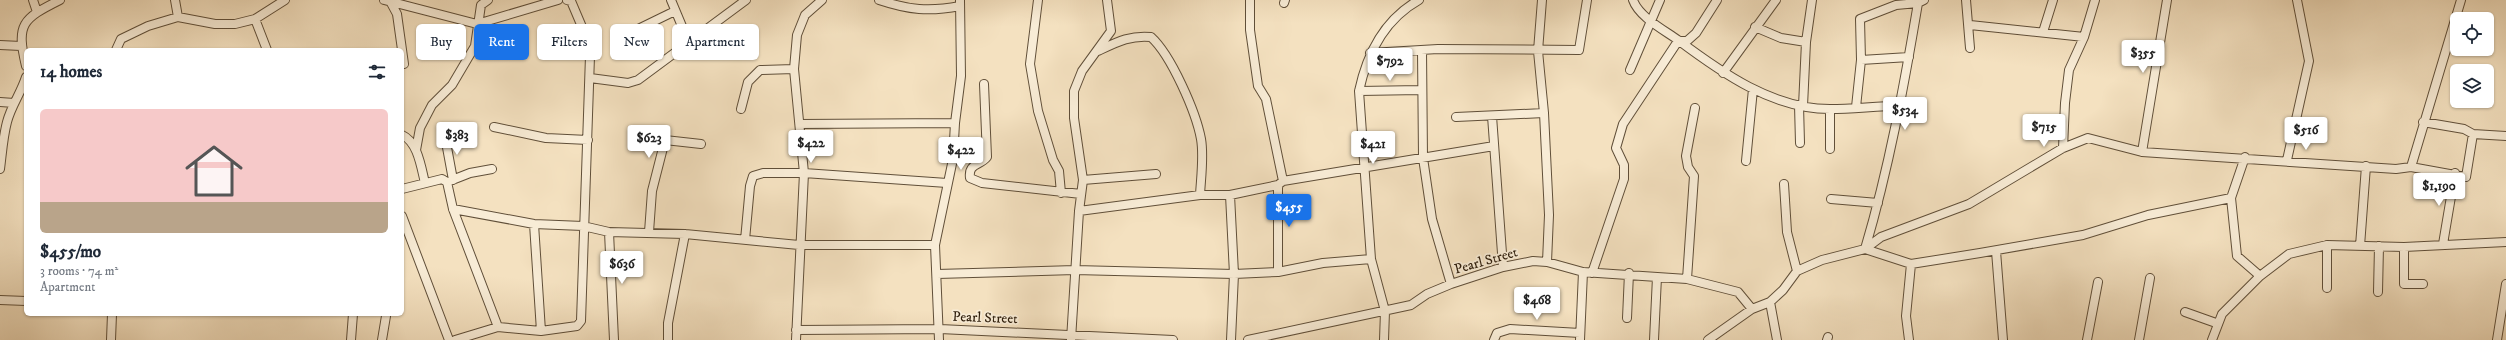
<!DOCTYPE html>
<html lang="en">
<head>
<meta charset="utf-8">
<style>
	body { margin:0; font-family:"IM FELL DW Pica",serif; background:#f2f2f3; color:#1f2937; height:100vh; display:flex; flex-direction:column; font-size:15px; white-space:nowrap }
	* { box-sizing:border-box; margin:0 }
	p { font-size:13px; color:#747a83 }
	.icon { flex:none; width:22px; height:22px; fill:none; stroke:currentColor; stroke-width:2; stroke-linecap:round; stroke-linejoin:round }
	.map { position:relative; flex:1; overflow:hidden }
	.panel { position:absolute; left:24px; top:48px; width:380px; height:268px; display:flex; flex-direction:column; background:#fff; border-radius:6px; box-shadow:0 1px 3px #0004 }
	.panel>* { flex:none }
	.guide { position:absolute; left:416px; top:24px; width:380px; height:36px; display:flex; gap:8px }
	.buttons { position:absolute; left:2450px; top:12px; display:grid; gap:8px }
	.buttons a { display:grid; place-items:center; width:44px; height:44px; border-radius:6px; background:#fff; box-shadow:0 1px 3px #0004; font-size:20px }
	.price { position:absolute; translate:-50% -34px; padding:0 9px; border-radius:4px; background:#fff; color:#222; font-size:13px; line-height:26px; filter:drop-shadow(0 1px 2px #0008) }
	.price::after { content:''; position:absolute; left:50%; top:24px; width:12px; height:9px; margin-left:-6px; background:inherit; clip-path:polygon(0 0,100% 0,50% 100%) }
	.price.current { background:#1a73e8; color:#fff }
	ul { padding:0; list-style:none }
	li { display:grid; align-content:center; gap:8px; height:212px; padding:0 16px }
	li+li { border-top:1px solid #e0e1e3 }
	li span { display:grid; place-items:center; height:124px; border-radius:6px; color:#555 }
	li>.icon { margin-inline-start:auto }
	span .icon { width:72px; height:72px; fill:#fffc; stroke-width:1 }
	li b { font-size:17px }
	h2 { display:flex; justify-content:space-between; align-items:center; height:48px; padding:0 16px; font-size:17px }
	.pill { padding:0 14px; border-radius:6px; background:#fff; box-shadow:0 1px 3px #0004; font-size:14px; line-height:36px }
	.pill.current { background:#1a73e8; color:#fff }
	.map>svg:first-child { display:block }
</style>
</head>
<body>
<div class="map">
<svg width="2506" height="340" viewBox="0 0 2506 340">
	<rect width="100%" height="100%" fill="#f4e1c0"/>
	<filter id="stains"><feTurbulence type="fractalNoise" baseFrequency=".005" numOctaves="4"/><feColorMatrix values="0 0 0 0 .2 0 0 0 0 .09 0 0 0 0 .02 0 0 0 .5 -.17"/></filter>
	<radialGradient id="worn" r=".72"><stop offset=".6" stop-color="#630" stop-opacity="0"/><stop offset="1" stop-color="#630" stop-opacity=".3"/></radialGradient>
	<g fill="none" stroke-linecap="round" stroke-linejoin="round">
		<g stroke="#604f39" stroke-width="10">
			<path id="street" d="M33,0L37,12
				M175,0L178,17
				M384,0L477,24L558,0
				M671,0L689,43
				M879,0C909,10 929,12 960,6
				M1038,0L1030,64L1038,111L1053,160L1059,171L1061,193
				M1250,0V30L1258,86L1266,99L1283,181
				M1542,0L1538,51L1544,113L1549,215L1547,262
				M1633,0C1639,17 1664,30 1678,40C1722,73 1773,109 1830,109C1854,109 1877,106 1900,106
				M1966,0L1970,48
				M390,1L397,14L404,64
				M1284,3L1285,0
				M255,19L267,50
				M1970,25L2084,37
				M1755,27L1781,38L1806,42
				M636,30L675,11
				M2043,32L2053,0
				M0,45L21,46
				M116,50L121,39L148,26L178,17L215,24H235L255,19L285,0
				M1098,51C1117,42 1130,35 1151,37C1171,55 1196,112 1201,139C1204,156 1201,177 1200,195
				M1422,51L1423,158L1432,219L1451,284
				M1370,53L1438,49L1579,50L1587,0
				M1861,60L1909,57
				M26,66C16,24 22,19 60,0
				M1630,70L1660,0
				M1723,73L1776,0
				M590,78L628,83L638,80L746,0
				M984,84L987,157C980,166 968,163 970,178L982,183L1081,194
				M1359,91L1421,90
				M0,102L14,103
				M1799,105L1800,143
				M1803,106L1806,42L1812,0
				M1856,107L1861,60L1860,19L1896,5L1918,3
				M741,109L748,82L760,70L794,69
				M1830,109V149
				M1492,116L1503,267
				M1456,117L1544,113
				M2423,122L2464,129L2473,134L2506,136
				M800,124L955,123
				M494,127L546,138L588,140
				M402,135C418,142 421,167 425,183
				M2063,148L2065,103L2069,70L2084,37L2095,0
				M416,150L420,128L432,105L452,85L475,46L481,5L488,0
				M2142,152L2167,0
				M2287,160L2309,61L2297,0
				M1746,161L1753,89
				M2411,167L2466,177L2473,134
				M0,169C2,154 3,137 7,122C11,106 21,93 26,77
				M453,180L446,142L450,136L460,130
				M1083,180L1156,174
				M447,182L470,173L492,169
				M1784,184L1787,232L1797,271
				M1278,185V272
				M402,189L442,179L447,182L453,209L498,327
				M1230,195L1234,274L1231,340
				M2231,198L2237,256L2260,276
				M1831,199L1878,203
				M453,209L534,224L583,226L609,232L685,234L799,245H935
				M1079,211L1200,195H1230L1278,185L1283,181L1494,146
				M402,216L449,340
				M534,224L541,331
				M609,232L614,340
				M649,232L652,191L665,140L701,144
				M745,240L750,186L753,176L763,173H804L947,183
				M2443,244L2455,173
				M2327,245V288
				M2360,246L2366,166
				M2404,247V284H2423
				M1865,249L1881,237L1969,204L2063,148L2088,138L2142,152L2396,169L2411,167L2461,0
				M1865,249C1889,168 1904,86 1918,3L1924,0
				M1996,251L2003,340
				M1592,273L1624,179V165L1616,148L1623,124L1678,41H1687L1696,33L1717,0
				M937,274L1075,270L1234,274L1278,272L1323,263L1371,259
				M1687,279L1694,176L1688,167L1686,156L1695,108
				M2378,292L2379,246
				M0,300L26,301
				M1770,302L1777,340
				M2185,312L2216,323
				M1627,318L1629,273
				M796,330L940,329L1173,340
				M111,340L112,314
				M351,340L353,314
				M382,340L386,316
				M455,340L498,327L541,331L577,326L581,321L590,56L585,34L571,1L567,0
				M668,340V323L685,234
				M796,340L804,173L794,69L797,35L805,15L822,0
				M939,340L935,245L953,159L955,123L961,76L960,0
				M1071,340L1079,211L1083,180L1074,118V91L1082,71L1111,31L1107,0
				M1248,340L1411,305L1427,294L1451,284L1503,267L1533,261L1547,262L1583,272L1687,279L1738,292L1752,309
				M1384,340L1385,311L1371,259L1359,91C1367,54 1385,19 1419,0
				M1494,340L1497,333L1510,329L1580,333
				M1580,340L1583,272
				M1654,340L1657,277
				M1708,340L1752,309L1770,302L1783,290L1797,271L1822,260L1865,249L1911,264L1980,253L2083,235L2148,215L2231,198L2245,157
				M1827,340L1828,337
				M1909,340L1906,316L1911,264
				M2087,340L2098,282
				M2139,340L2150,278
				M2212,340L2222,314L2260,276L2289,254L2327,245L2404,247L2506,242
				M2497,340L2506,284"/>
		</g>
		<use href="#street" stroke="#f8ecd6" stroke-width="8"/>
	</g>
	<g text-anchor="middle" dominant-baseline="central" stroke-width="3.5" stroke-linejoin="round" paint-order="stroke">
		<g font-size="14" fill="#2e1e0c" stroke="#f8ecd6">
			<text transform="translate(1486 261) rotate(-16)">Pearl Street</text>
			<text transform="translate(985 318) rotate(2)">Pearl Street</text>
		</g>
	</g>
	<rect width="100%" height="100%" filter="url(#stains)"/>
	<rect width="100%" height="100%" fill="url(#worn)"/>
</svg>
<div class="buttons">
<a><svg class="icon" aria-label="locate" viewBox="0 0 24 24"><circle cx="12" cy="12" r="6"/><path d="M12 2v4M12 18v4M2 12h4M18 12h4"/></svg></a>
<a><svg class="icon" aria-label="layers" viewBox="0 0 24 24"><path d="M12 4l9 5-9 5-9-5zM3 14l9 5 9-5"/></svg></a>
</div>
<b class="price" style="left:2143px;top:74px">$355</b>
<b class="price" style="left:1390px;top:82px">$792</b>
<b class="price" style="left:1905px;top:131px">$534</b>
<b class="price" style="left:2044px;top:148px">$715</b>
<b class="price" style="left:2306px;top:151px">$516</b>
<b class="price" style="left:457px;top:156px">$383</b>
<b class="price" style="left:649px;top:159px">$623</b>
<b class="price" style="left:811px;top:164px">$422</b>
<b class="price" style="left:1373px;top:165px">$421</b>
<b class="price" style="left:961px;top:171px">$422</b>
<b class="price" style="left:2439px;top:207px">$1,190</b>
<b class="price current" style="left:1289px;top:228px">$455</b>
<b class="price" style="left:622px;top:285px">$636</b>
<b class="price" style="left:1537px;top:321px">$468</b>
<div class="guide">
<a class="pill">Buy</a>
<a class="pill current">Rent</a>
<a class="pill">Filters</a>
<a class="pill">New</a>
<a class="pill">Apartment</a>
</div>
<section class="panel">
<h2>14 homes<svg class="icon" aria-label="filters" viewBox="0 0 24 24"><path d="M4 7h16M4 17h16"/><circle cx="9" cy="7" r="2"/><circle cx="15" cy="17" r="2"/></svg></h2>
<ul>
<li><span style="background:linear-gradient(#f6c9c9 75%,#b9a48a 0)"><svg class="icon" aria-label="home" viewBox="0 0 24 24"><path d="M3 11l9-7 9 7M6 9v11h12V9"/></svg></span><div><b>$455/mo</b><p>3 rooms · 74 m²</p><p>Apartment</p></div></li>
</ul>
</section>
</div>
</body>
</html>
